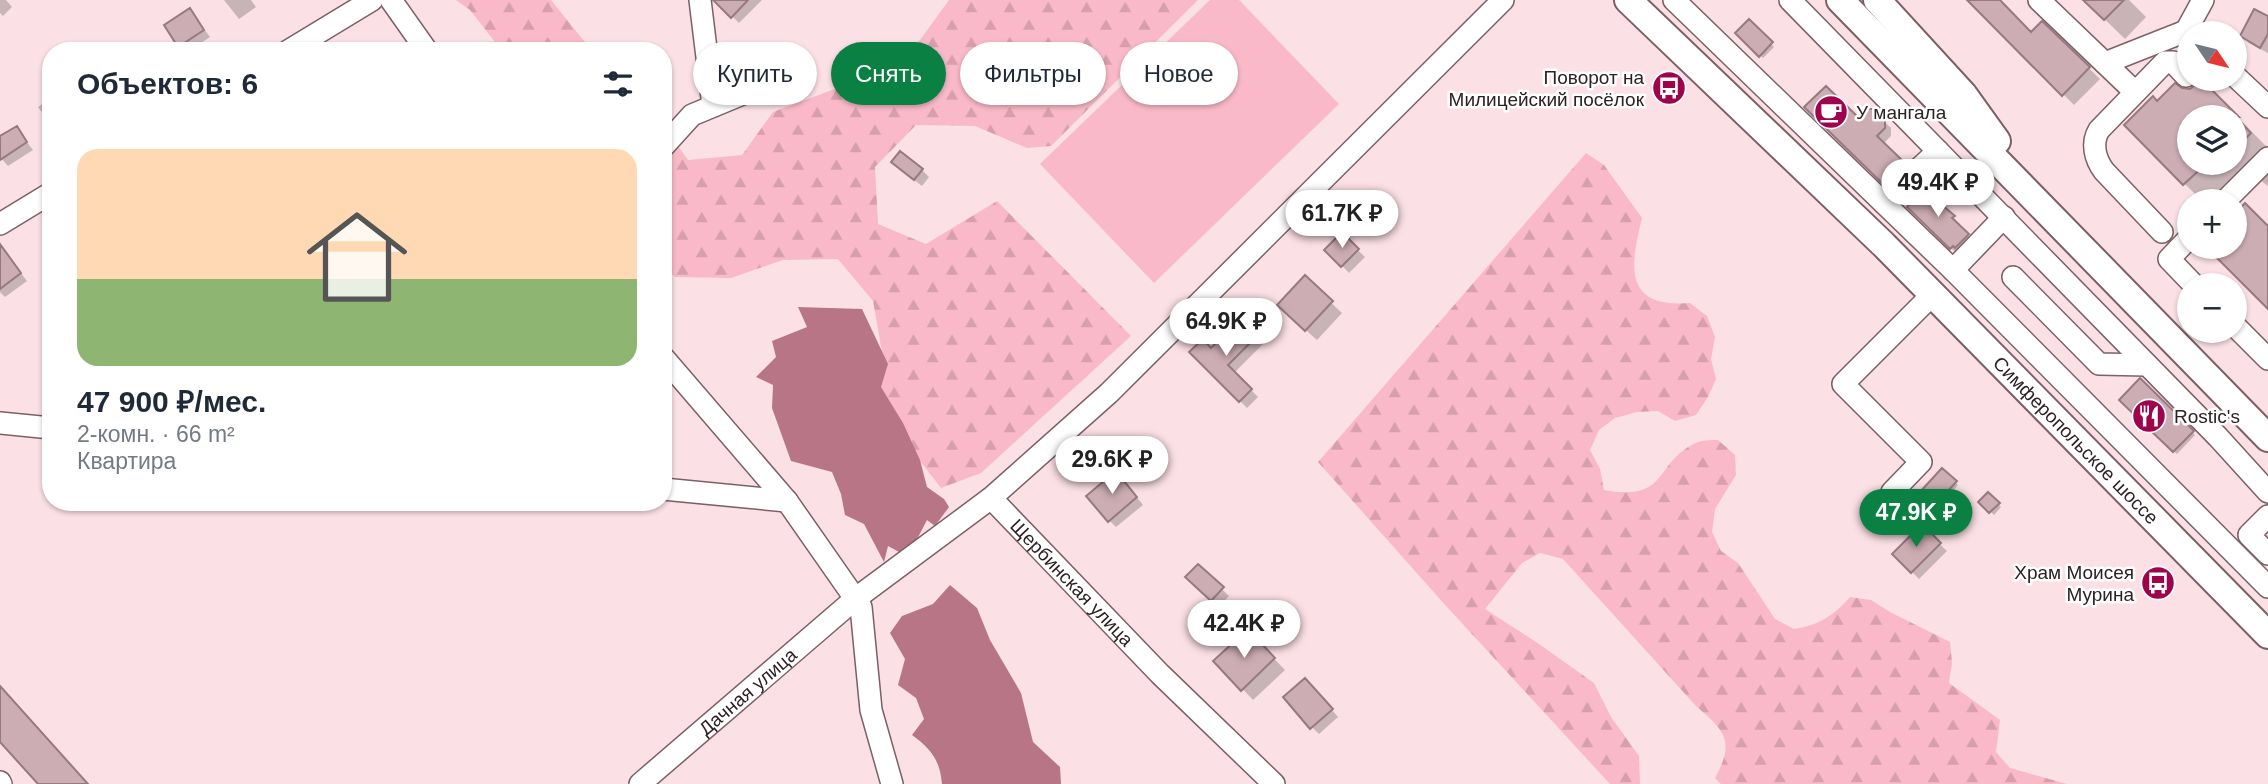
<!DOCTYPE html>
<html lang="ru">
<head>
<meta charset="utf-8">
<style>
	body { margin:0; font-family:Helvetica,sans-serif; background:#f2f2f3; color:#1f2937; height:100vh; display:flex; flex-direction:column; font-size:26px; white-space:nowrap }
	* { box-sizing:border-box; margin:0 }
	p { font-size:23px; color:#747a83 }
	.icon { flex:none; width:38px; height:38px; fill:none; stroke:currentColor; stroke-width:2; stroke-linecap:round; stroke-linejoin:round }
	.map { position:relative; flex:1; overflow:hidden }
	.sheet { position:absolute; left:42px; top:42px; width:630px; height:469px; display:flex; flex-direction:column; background:#fff; border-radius:28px; box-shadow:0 2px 5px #0004 }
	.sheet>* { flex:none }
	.hud { position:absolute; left:693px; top:42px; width:665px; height:63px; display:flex; gap:14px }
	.needle { width:46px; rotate:125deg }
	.fabs { position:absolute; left:2177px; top:21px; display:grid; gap:14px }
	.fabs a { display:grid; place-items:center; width:70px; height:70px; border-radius:50%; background:#fff; box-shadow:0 2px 5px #0004; font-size:35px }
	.price { position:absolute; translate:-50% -60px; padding:0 16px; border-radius:24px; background:#fff; color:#222; font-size:23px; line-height:46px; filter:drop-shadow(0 2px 4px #0008) }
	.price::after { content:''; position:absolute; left:50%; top:42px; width:21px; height:16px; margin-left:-10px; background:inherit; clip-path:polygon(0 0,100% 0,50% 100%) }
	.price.on { background:#0b8043; color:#fff }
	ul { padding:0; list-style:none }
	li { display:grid; align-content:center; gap:14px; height:371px; padding:0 35px }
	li+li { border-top:2px solid #e0e1e3 }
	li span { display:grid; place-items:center; height:217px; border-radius:21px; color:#555 }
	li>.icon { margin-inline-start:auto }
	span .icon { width:126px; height:126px; fill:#fffc; stroke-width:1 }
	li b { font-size:30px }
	h2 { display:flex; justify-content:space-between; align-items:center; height:84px; padding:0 35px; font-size:30px }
	.chip { padding:0 24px; border-radius:32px; background:#fff; box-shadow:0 2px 5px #0004; font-size:24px; line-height:63px }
	.chip.on { background:#0b8043; color:#fff }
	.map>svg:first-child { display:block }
</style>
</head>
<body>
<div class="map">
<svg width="2268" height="784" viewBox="0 0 2268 784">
	<defs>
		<pattern id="forest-firs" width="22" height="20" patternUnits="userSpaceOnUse" patternTransform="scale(1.75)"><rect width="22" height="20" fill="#fab9c8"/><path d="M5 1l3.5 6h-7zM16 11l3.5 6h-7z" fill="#d79fac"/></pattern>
	</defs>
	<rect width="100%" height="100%" fill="#fbe0e5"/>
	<path fill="url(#forest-firs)" d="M456,0H551L592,51H502L470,10Z
		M949,0H1198L1051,146L1027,148L975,126L916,125L875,167L878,224L926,244L997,201L1131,336L981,473L941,488L895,429L869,381L882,352L873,301L838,259L783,260L731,278L675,277L663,267V125L688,160L742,155L773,112L875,74L920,40Z
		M1586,153L1604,165L1642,218C1630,267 1623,308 1690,303L1707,316L1715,337L1711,359L1716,379L1708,397L1696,415L1675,421L1658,411L1637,412L1615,418L1599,430L1590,450L1600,469L1604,490C1671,502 1653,462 1696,443C1702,440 1711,440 1718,440L1735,455L1736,475L1715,509L1712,532L1721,551L1738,563L1775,619L1794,629C1819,625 1833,616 1850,597L1871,600L1890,612L1950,642L1952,663L1949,683L2000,720L1996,752L2010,768L2067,784H1721L1715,778C1735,741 1726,732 1696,706L1563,559L1540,553L1522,563L1485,609L1539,644L1594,683L1611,717L1639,756L1640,784H1610L1447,607L1318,462Z"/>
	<path fill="#fab9c8" d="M1210,0H1239L1339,104L1154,283L1040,164Z"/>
	<path fill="#b87586" d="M798,307L862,309L888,364L881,387L903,423L920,460L927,487L944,499L949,507L935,526L927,520L914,545L899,552L888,546L884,562L864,524L845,515L841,494L832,472L791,461L772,408L773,385L756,377L776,357L772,341L807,327Z
		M950,585L977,608L990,640L1021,693L1033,742L1060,767L1061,784H942C940,760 931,749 912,735L924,719L916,698L898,685L905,659L890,633L902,616L933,604Z"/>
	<path fill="#0003" fill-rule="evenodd" d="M0,0H6L12,7L3,16L0,13Z
		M224,0H251L256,7L239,19Z
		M716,0H762L739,23Z
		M1969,0H1997L2031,34L2042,23L2100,79L2074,105Z
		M2085,0H2129L2146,17L2125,39Z
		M190,10L210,37L189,51H185L180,45Z
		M2268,18V53L2249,43L2242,36Z
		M1749,21L1774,47L1763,58L1737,33Z
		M354,45L361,51H346Z
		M2201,81L2268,148V186L2260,180L2235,201H2202L2126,125L2157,103L2189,91ZM2189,117H2235V163H2189Z
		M51,98V124L38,107Z
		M1807,107L1858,120L1873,111L1891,128V136L1883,144L1909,170L1891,189Z
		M16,128L33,150L8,166L0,157V138Z
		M900,169L922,170L929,177L922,186Z
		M1923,192L1953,217L1960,224L1958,226L1974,242L1958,255L1910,207Z
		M1342,235L1365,257L1349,273L1327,250Z
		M51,246V263L43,251Z
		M0,263L14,264L27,281L5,297L0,292Z
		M1305,278L1342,313L1317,340L1290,316Z
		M1240,322L1263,344L1234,373L1258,397L1247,408L1192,352L1211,351Z
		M2142,380L2195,435L2177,454L2122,401Z
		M1942,470L1958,485L1938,508L1921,493Z
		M1123,480L1143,505L1116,527L1109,520Z
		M1988,495L2001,507L1994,515L1981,502Z
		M1925,530L1947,551L1919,579L1894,554Z
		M1198,566L1229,596L1219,607L1188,577Z
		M1258,642L1285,670L1253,700L1216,661Z
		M1312,687L1338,717L1319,734L1312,727Z"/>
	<path fill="#cdadb4" stroke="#977a80" stroke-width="2" d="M713,0H748L731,18Z
		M1967,0H2000L2031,32L2042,21L2090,67L2062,96Z
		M2083,0H2124L2104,20Z
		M190,8L204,30L178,47L164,25Z
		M2254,9L2268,16V34L2260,48L2240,36Z
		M1749,19L1773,42L1759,57L1735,33Z
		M2199,79H2201L2239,117H2236L2251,133L2235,150V117H2189V163H2207L2183,185L2124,125L2153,96L2157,101L2175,83L2182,88L2190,89L2195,85Z
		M1826,86L1858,117L1866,109H1874L1885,119V128L1877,136L1904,162L1883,184L1804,107Z
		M17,126L27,142L0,160V136Z
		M900,151L923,169L914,180L891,162Z
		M1923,189L1955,216L1952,218L1969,234L1955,248L1953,246L1950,249L1907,207Z
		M2245,203L2268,226V309L2206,247H2235V214Z
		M1342,232L1359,249L1341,267L1324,250Z
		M0,244L21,273L0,289Z
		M1305,275L1333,301L1305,331L1277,305Z
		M1240,319L1257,336L1228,365L1252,389L1239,402L1189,352L1203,339L1211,348Z
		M2140,378L2194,431L2173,452L2119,400Z
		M1942,468L1957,481L1934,506L1919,493Z
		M1116,471L1137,497L1108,522L1086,496Z
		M1988,492L2000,503L1989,513L1978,502Z
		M1926,528L1941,543L1911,573L1892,554L1915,531Z
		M1198,564L1224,587L1211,601L1185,577Z
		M1248,629L1275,658L1241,691L1213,661Z
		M1305,678L1333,709L1310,729L1283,697Z
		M0,686L88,784H38L0,742Z"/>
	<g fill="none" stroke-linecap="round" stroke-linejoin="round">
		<g stroke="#7c6066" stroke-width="24">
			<g id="minor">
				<path d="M391,0L427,51"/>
				<path d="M700,0L713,106"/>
				<path d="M1674,0L1953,270L2268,587"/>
				<path d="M1790,0L2218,437L2268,492"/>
				<path d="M2039,0L2135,92"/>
				<path d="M288,51L372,0"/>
				<path d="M2105,63L2186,31L2203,0"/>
				<path d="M2235,76L2268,107"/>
				<path d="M663,147L692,115L745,93"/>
				<path d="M2225,201L2268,158"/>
				<path d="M1883,202L1938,151"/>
				<path d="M0,224L51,193"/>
				<path d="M2162,232L2104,171C2095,159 2091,143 2099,130L2165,62H2173L2186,76"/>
				<path d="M2189,238L2169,259L2194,285"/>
				<path d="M1953,270L2004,217"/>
				<path d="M2013,277L2099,364L2147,365"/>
				<path d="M2235,326L2268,359"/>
				<path d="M663,357L787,501L861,607L871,710L892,784"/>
				<path d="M0,423L51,428"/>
				<path d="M663,489L787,501"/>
				<path id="s1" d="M991,498L1160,674L1274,784"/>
				<path d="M2268,516L2249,535L2268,554"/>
				<path d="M1918,518L1892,492L1921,462L1843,384L1932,295"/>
				<path d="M0,782L1,784"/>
				<path id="s2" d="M640,784L855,599L991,498L1109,393L1503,0"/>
			</g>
		</g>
		<g stroke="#7c6066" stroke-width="30">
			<g id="major">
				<path id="s3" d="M1628,0L1884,245L2268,635"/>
				<path d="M1840,0L2268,438"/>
				<path d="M1877,0L1964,95L1997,141"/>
			</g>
		</g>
		<use href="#minor" stroke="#fff" stroke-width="21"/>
		<use href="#major" stroke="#fff" stroke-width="26"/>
	</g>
	<defs>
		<g id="bus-disc" transform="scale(1.75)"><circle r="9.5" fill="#9e044b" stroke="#fff"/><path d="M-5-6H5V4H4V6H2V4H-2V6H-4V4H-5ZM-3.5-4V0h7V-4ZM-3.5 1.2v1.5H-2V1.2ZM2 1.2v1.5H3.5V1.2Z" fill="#fff"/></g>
		<g id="cafe-disc" transform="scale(1.75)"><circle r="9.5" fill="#9e044b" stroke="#fff"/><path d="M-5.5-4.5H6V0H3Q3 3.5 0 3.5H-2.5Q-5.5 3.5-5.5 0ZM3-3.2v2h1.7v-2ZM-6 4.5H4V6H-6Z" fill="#fff"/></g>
		<g id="restaurant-disc" transform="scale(1.75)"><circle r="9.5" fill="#9e044b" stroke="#fff"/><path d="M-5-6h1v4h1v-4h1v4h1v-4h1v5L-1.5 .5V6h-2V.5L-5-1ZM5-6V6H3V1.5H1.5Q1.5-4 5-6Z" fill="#fff"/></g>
	</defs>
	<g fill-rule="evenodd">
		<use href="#bus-disc" x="1669" y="88"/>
		<use href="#cafe-disc" x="1831" y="112"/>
		<use href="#restaurant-disc" x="2149" y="416"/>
		<use href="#bus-disc" x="2158" y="583"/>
	</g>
	<g text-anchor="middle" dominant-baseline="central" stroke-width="5" stroke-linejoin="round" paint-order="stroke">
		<g font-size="19" fill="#2d2124" stroke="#fff" text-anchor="end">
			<text x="1644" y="77">Поворот на<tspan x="1644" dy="22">Милицейский посёлок</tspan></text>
			<text x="1856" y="112" text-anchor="start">У мангала</text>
			<text x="2174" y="416" text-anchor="start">Rostic's</text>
			<text x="2134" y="572">Храм Моисея<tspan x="2134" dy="22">Мурина</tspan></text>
		</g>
		<g font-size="19" fill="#2d2124" stroke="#fff">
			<text stroke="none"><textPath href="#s3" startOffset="628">Симферопольское шоссе</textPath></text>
			<text stroke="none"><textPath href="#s1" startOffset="117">Щербинская улица</textPath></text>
			<text stroke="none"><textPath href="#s2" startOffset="142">Дачная улица</textPath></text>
		</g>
	</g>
</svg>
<div class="fabs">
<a><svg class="needle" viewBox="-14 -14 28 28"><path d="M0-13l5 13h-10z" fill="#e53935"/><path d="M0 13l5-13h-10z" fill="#747a83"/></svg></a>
<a><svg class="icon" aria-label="layers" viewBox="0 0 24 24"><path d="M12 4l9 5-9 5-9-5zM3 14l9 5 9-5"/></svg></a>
<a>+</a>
<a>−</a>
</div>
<b class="price" style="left:1938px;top:219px">49.4K ₽</b>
<b class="price" style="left:1342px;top:250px">61.7K ₽</b>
<b class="price" style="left:1226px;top:358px">64.9K ₽</b>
<b class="price" style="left:1112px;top:496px">29.6K ₽</b>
<b class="price on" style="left:1916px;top:549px">47.9K ₽</b>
<b class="price" style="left:1244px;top:660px">42.4K ₽</b>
<div class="hud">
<a class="chip">Купить</a>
<a class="chip on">Снять</a>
<a class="chip">Фильтры</a>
<a class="chip">Новое</a>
</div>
<section class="sheet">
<h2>Объектов: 6<svg class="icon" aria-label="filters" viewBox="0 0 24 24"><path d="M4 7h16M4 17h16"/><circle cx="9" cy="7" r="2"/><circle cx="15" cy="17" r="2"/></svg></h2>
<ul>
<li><span style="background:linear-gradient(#ffd9b3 60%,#8fb573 0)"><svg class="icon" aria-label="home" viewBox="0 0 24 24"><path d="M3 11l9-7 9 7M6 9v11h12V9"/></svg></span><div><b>47 900 ₽/мес.</b><p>2-комн. · 66 m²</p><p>Квартира</p></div></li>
</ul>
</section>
</div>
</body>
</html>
